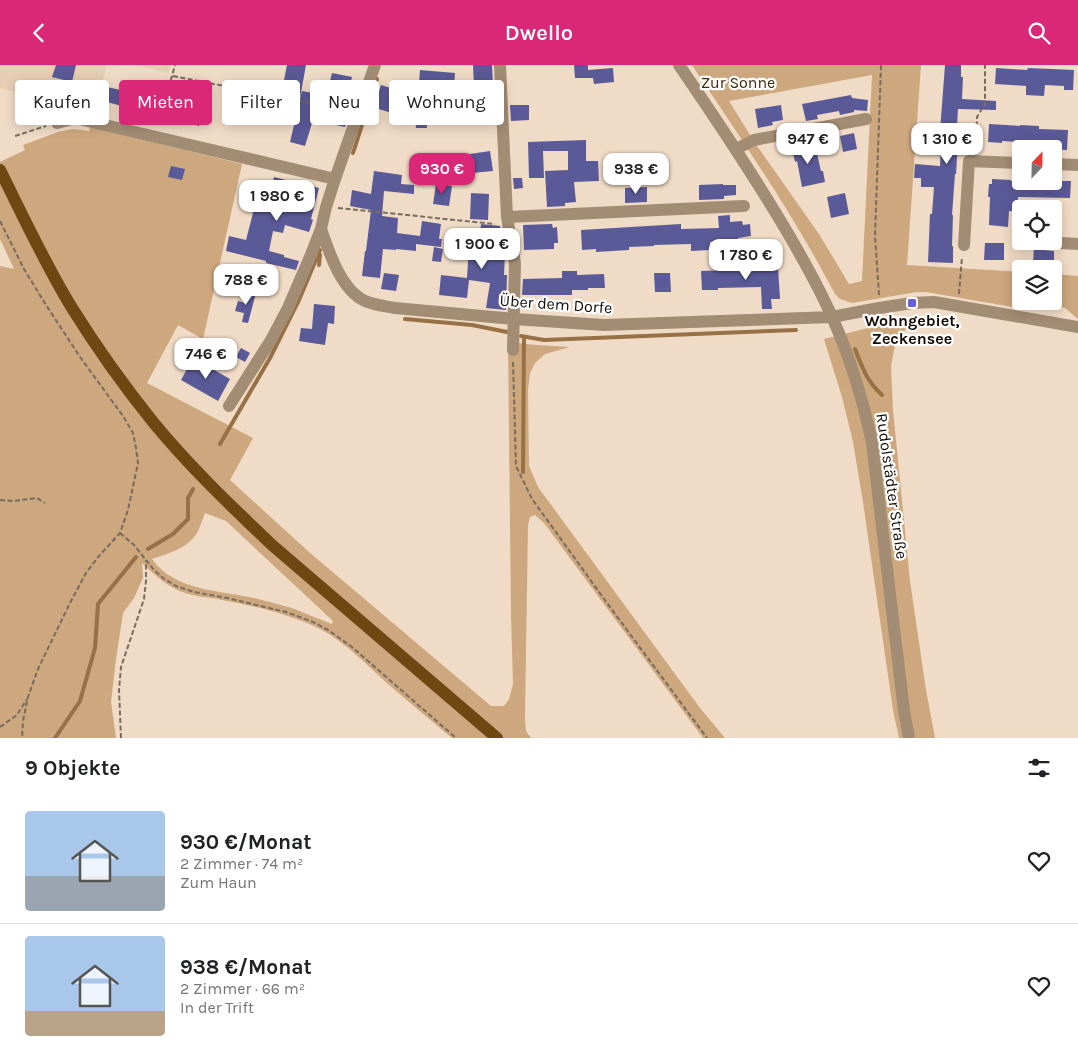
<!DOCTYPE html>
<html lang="de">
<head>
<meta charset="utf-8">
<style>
	body { margin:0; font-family:Karla,sans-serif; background:#f6f6f6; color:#202124; height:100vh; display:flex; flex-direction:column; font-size:19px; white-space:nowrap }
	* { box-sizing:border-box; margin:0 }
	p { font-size:16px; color:#757577 }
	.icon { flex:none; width:28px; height:28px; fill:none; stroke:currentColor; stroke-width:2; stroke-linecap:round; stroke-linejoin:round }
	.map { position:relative; height:673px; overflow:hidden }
	.details { display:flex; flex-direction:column; background:#fff; flex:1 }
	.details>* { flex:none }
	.hud { position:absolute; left:15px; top:15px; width:500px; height:45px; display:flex; gap:10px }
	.needle { width:32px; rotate:22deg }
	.tools { position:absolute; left:1012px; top:75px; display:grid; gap:10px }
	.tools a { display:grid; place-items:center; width:50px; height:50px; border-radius:5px; background:#fff; box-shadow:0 2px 12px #0003; font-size:25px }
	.price { position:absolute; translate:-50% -42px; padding:0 11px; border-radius:10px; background:#fff; color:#222; font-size:16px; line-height:32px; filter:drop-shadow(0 1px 2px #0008) }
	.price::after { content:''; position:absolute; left:50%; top:30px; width:15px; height:11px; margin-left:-8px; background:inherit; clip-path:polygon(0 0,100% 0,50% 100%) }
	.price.selected { background:#db2777; color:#fff }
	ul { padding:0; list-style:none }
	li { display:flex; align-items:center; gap:15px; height:125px; padding:0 25px }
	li+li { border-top:1px solid #e0e0e0 }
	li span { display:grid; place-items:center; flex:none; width:140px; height:100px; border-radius:5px; color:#555 }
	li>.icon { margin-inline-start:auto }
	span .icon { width:60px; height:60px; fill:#fffc; stroke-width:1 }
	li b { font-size:21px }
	h2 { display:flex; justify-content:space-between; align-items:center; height:60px; padding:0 25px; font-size:21px }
	.tag { padding:0 18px; border-radius:5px; background:#fff; box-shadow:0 2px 12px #0003; font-size:18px; line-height:45px }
	.tag.selected { background:#db2777; color:#fff }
	header { display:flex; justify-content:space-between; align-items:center; height:65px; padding:0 25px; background:#db2777; color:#fff; font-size:22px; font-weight:600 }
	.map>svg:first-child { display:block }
</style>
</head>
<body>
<header><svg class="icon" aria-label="back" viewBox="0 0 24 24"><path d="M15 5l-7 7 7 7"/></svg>Dwello<svg class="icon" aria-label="search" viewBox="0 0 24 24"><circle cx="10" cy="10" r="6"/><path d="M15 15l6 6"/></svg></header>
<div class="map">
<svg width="1078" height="673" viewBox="0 0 1078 673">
	<rect width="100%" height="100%" fill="#f0dbc6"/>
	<path fill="#e8ceb3" d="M0,0H107L94,46L0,23Z
		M134,0H171L168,8Z"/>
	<path fill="#cda77d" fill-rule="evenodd" d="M692,0H921L907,200L1021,207V236H1054V209L1078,211V254L1065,243L1044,239L1030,245L926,227H917L852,238L840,234L835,229C793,149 742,75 692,0ZM872,10L862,216L849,219L819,169L755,78L729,36Z
		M90,62L242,99L203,274L178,260L147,318L253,373L230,415L309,487L491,641H504L509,634L513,619L511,550L508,277L536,280L570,282L545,289L535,298L530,308L528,325L529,401L538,422L700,643L725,673H703L544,458L535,450L530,452L528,460L525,653L526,666L531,673H452C430,655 409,637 388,619C368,601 344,576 320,564C289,549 255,541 222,535C210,532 196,532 185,528C167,522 155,510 142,498L143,513L134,533L123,548L116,594L111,637L116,673H0V201L14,204L0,174V97L25,85L23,80L58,67L73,64L89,66ZM205,448L226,456L333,556L332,559C318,554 305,548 292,543C282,540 272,538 262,535C225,525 176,528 152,494C167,489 185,484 195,471C200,464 202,455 205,448Z
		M921,251L941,254L927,255L913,258L899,271L894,285L891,301L893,345L910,516L926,625L935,673H899L893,645L863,437L853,377L842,332L824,274L904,254Z"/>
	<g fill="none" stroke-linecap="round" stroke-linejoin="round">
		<path stroke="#977045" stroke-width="4" d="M353,88L377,14
			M319,200L320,190
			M405,254L472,260L507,267
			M521,271L544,275L796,265
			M855,284C863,304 866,315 882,330
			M220,379L270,293L299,235L320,185
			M523,407L524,272
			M148,484L173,469L188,454V433L193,424
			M55,673L80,636L95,583L98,539L136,492"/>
	</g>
	<path fill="#5b5a98" d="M56,0H76L72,17L52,12Z
		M287,0H306L300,33L281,30Z
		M473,0H492L493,20L474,21Z
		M574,0H588V5L613,3L614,17L594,19L593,13H575Z
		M945,0H961V12H963L962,34L996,36V45L958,44L957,61L968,62L967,75H958L956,109H955L952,150H953L952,181H953V198L928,197L930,149H932L934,122H921V113H914L915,99L940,101L941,80H937L938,66H940Z
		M996,3L1027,5L1028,3L1074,5L1073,25H1064V21L1045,20L1044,31L1026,30V21L995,19Z
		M420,5L455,8L454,21L419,18Z
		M332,8L352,12L349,25L329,20Z
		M381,20L394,24L390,38L398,37L395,49L369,41L370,39H375Z
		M107,22L152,32L148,48L103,36Z
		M302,26L335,32L333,44L349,48L345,62L313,55L305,81L290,77Z
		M851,30L852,33L868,35L867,46L854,45V47L840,50L839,46L817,50L818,54L806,56L802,39Z
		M425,35L427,63H416L414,47H410L409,36Z
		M463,35H475L474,60H448V43H463Z
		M180,36L204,44L199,61L174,54Z
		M510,40H529V55L511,56Z
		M781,40L783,55L772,57L773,60L758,63L755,44Z
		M989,59L1020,61V60L1039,61V64L1068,65L1067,85L1047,84V79L1002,76V78L988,77Z
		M854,68L857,84L843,87L840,71Z
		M586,75V96H598L599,116L574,117L576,137L565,138V141L547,142L545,106L568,105V86H543L544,113H529L528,77Z
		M811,79V80H815L821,106H823L825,117L802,122L797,96L795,97L792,83Z
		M490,86L493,106L472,108L470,89Z
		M171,101L185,104L182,115L168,112Z
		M374,106L402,110L401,119L414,120V129L384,126L382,151L398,153L397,168L420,171L422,156L441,159L439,174H442L441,182L416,179V186L396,184V185L383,184L380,213L362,211L365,186H366L371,145L350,141L352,125L371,129Z
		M274,112L319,123L311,154L313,155L309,167L285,160L283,168L273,166L269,186L284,190V192L299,196L296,205L266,198V196L226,186L229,171L246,175L254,144L265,147Z
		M513,113H522L523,123L514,124Z
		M992,114L1011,115V116H1071L1070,133L1018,132L1017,147L1009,146L1008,162L989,160L990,132H988L989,119H992Z
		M436,119L452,121L449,141L433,139Z
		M723,119V120H736V130L724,131V134L699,135V120Z
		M647,122V137L625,138V123Z
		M471,128L489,129L488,155L470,154Z
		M845,128L849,149L831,153L827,132Z
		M730,150V157L742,156L743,160L750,159L751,171L738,173V175L710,177V185L691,186V179L654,180V181L629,182V185L596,187V184L582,185L581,165L681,159V164L719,163L718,151Z
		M481,159L500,161L501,169L500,189H505L504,210H507L506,245L486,243L490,218L469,215L467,233L439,230L441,210L467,213L469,180H479Z
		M552,159L553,163L557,162L558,178H554V184L524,185L523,160Z
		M985,178H1004V195H984Z
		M1034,179L1044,180V185L1054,186V202L1033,201Z
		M434,182L443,184L441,197L432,196Z
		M778,202L780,234H771L772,244H762L761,222L718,223V225H702L701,206L732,205V203Z
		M562,206H577V210L604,209L605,223H588V225H572V230H522L523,214L562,213Z
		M384,208L399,210L396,226L381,224Z
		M654,208H670L671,227H655Z
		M246,227L256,228L248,258L242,257L244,248L235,246L238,236L245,238Z
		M314,239L335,241L334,259L328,258L325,280L299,276L301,263L312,264Z
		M241,283L250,288L245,297L236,292Z
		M193,293L230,314L218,336L181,315Z"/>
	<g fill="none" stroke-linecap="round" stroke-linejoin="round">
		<path stroke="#796b5e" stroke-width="2" stroke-dasharray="5 2.5" stroke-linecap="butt" d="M173,11L347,45
			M159,59L175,0
			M15,71L46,61
			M976,84L977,52L985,39V0
			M338,143L495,159
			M0,156L24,204L46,240L80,292L123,351L133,368L136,383L138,398L128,445L120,468L99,491L86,508L70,538L38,604L28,632L23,656L22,673
			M959,229L962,192
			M879,230L875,171L881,0
			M513,297L516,401L532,434L607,538L707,673
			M0,435L13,436L37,433L45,438
			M120,468L134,480L154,505L163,513L176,521L194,527L227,533L286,547L313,557L328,565L352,582L456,673
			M0,662L17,650L27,634
			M121,673L119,625L121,602L144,534L146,516V495"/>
		<path stroke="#a38c74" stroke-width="12" d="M500,0L507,152L515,198L513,285
			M679,0C716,54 753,109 786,165C803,194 819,222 832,252C850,292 863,335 872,378L904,646L909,673
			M57,58L75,53L335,114
			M736,84L754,75L866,54
			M1054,99L1078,100
			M507,152L744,141
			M321,164C329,187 341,225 365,236C374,240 385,241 395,243L514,254L604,260L832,252L879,243L912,238L934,237L1078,262
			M1061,178L1078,179
			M964,180L969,96L1021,98
			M229,341L271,275L288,243L310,192L321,164L326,142L335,114L375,0"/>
		<path stroke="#6e4713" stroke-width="12" d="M0,105C23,151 45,199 72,243C97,283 124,321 153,357C189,401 231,441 272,480L497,673"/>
	</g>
	<rect fill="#6a5ed7" stroke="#fff" stroke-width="2" x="907" y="233" width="10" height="10" rx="2.5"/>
	<g text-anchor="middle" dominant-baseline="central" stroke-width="4.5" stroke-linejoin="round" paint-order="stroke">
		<g font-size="16" fill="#402a0f" stroke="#fff">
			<text x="738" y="17">Zur Sonne</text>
		</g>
		<g font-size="16" fill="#110a04" stroke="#fff">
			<text transform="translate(556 239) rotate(4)">Über dem Dorfe</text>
			<text transform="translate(892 421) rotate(82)">Rudolstädter Straße</text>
		</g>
		<g font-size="16" font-weight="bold" fill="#110a04" stroke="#fff">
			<text x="912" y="255">Wohngebiet,<tspan x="912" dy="18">Zeckensee</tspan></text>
		</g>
	</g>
</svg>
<div class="tools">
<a><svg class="needle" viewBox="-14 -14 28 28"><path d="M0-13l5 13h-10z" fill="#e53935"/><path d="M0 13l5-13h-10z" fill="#757577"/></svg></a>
<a><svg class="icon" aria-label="locate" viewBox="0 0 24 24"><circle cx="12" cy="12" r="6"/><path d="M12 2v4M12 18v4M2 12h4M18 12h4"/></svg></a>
<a><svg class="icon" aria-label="layers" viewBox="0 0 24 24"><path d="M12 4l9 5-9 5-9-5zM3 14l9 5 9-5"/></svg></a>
</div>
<b class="price" style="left:808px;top:100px">947 €</b>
<b class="price" style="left:947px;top:100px">1 310 €</b>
<b class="price selected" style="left:442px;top:130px">930 €</b>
<b class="price" style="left:636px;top:130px">938 €</b>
<b class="price" style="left:277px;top:157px">1 980 €</b>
<b class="price" style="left:482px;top:205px">1 900 €</b>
<b class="price" style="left:746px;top:216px">1 780 €</b>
<b class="price" style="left:246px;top:241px">788 €</b>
<b class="price" style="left:206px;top:315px">746 €</b>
<div class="hud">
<a class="tag">Kaufen</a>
<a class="tag selected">Mieten</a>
<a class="tag">Filter</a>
<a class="tag">Neu</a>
<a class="tag">Wohnung</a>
</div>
</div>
<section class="details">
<h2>9 Objekte<svg class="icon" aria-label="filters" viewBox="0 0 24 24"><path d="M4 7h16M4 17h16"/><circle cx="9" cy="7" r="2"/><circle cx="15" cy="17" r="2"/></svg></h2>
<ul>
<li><span style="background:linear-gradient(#a9c7e8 65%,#9aa5b1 0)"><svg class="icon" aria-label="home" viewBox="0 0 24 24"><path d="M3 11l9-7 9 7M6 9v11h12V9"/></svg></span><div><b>930 €/Monat</b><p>2 Zimmer · 74 m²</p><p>Zum Haun</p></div><svg class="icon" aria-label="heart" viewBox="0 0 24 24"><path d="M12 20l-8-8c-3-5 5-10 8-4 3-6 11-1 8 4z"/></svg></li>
<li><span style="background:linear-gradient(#a9c7e8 75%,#b9a48a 0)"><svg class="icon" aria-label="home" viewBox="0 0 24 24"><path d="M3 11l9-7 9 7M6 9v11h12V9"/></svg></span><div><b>938 €/Monat</b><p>2 Zimmer · 66 m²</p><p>In der Trift</p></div><svg class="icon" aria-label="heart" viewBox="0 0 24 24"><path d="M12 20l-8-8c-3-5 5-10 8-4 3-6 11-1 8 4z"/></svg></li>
</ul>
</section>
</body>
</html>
